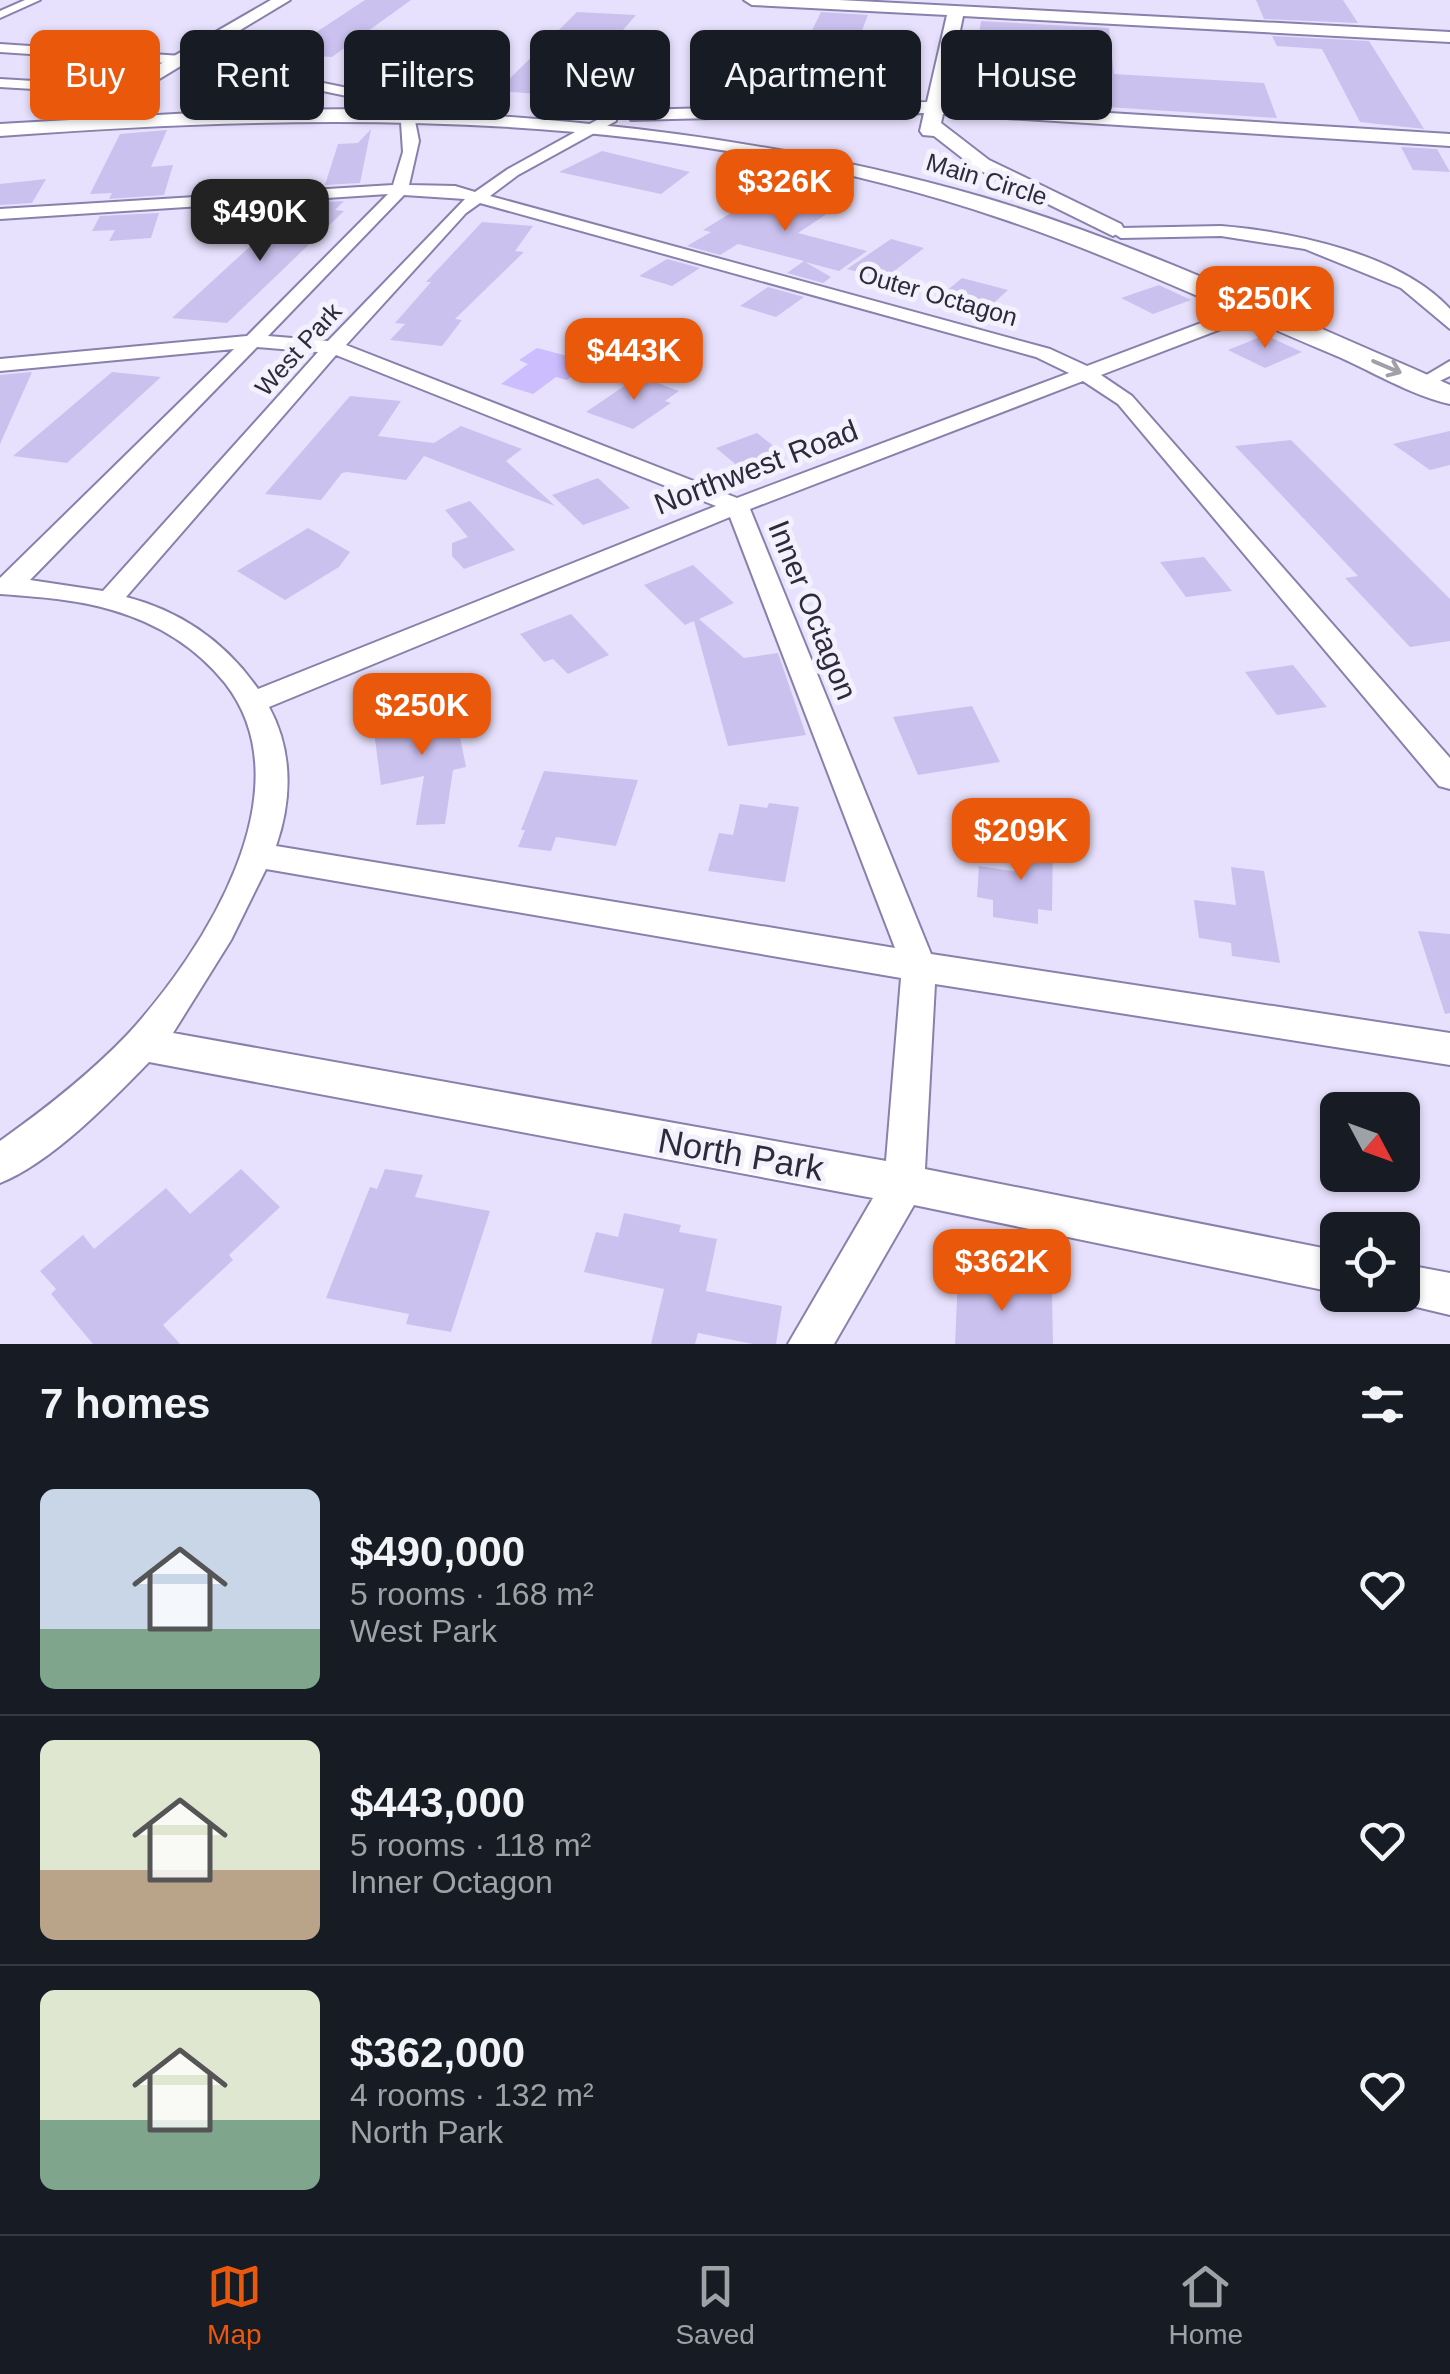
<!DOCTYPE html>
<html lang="en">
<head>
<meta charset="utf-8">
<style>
	body { margin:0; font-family:Arial,sans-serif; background:#242831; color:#f1f3f6; height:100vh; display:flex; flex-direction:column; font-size:38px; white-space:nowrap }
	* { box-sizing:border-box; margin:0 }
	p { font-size:32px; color:#9ea1a6 }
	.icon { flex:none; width:55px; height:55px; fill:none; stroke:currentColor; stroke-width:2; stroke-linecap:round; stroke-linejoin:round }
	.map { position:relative; height:1344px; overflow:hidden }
	.drawer { display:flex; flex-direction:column; background:#171b24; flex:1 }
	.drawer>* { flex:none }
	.guide { position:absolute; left:30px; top:30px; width:1390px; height:90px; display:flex; gap:20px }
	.needle { width:65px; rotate:131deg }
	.buttons { position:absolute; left:1320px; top:1092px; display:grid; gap:20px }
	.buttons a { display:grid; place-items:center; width:100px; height:100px; border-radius:15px; background:#171b24; box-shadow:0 2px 8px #0004; font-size:50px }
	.price { position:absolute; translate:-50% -85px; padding:0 22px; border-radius:20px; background:#ea580c; color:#fff; font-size:32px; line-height:65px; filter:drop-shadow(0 2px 5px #0008) }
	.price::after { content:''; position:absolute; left:50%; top:60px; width:30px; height:22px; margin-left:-15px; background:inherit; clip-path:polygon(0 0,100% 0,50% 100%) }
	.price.selected { background:#222; color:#fff }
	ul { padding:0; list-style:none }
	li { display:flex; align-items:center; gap:30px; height:250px; padding:0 40px }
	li+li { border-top:2px solid #363941 }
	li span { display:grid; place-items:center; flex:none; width:280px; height:200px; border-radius:15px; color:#555 }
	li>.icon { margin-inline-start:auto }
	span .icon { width:120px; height:120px; fill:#fffc; stroke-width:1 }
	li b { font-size:42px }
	h2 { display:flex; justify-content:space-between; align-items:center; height:120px; padding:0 40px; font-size:42px }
	.pill { padding:0 35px; border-radius:15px; background:#171b24; box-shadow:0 2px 8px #0004; font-size:35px; line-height:90px }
	.pill.selected { background:#ea580c; color:#fff }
	.menu { display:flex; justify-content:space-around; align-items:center; height:140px; border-top:2px solid #363941; background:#171b24; font-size:28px; color:#9ea1a6 }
	.menu a { display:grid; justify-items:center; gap:5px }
	.menu .selected { color:#ea580c }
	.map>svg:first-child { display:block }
</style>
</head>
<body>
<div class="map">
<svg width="1450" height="1344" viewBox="0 0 1450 1344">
	<rect width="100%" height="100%" fill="#e7e1fd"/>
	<path fill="#cbbdfe" d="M537,348L590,362L567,380L556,377L533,394L501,384L528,364L519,360Z"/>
	<path fill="#cbc1ef" d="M365,0H411L332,57L283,54Z
		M1256,0H1343L1358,23L1264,19Z
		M577,12L636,15L566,96L497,91Z
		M821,12L868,15L839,89L785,85Z
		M981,21L1109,28L1114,74L1264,83L1277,118L969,98Z
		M1272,36L1369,41L1424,129L1360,122L1322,49L1277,46Z
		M371,129L360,183L325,185L338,144L358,143Z
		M167,130L151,167L173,165L164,195L109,199L112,193L90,194L120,134Z
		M1401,147L1437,149L1450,172L1413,170Z
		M602,151L690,172L661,194L559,172Z
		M46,179L32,203L0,205V184Z
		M836,180L849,199L798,233L867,251L839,271L805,262L831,277L823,283L787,273L804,261L738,244L720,255L687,246L711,232L703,230L744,205L781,214Z
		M344,201L335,210L344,211L227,323L172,318L292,208L318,209L320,202Z
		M159,213L151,238L109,241L115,230L92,231L100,216Z
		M482,222L533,226L515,251L524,252L455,319L462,320L442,346L390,340L405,324L395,323L431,282H426Z
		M891,239L924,248L884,279L847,269Z
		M667,259L700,268L672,286L639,276Z
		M962,278L1008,290L985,311L938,298Z
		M1159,285L1191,300L1153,314L1121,298Z
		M768,287L804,297L776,317L740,306Z
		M1265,335L1302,352L1265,368L1228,350Z
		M32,372L0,444V375Z
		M112,372L161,377L67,463L13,456Z
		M639,376L679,391L665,401L671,403L633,429L586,412Z
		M350,396L401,401L378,436L434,443L461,426L522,449L506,461L555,506L424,456L406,480L347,472L342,473L321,500L265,494Z
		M1450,431V465L1430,470L1393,444Z
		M757,433L781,452L739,467L716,448Z
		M1291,440L1450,599V641L1410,647L1345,578L1358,576L1235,446Z
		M598,478L630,508L583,525L552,495Z
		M470,501L515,550L464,569L452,556V543L468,537L445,510Z
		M308,528L350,552L339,567L285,600L237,571Z
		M1204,557L1232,591L1186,597L1160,562Z
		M693,565L734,603L699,619L744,658L778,653L806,735L728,746L694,621L685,625L644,585Z
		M571,614L609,655L568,674L553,659L544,662L520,634Z
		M1293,665L1327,707L1277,715L1245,672Z
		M972,706L1000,762L918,775L893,717Z
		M454,707L466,767L453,770L445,824L416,825L424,776L381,785L373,724Z
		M544,771L638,780L616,846L556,837L551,851L518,847L525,830H521Z
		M769,803L799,807L785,882L708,871L719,833L733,835L740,804L767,808Z
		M1022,835L1053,839L1052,911L1038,909V924L993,917V900L977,897L979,866L1020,872Z
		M1231,867L1264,871L1280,963L1232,956L1231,943L1199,938L1194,900L1236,905Z
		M1418,931L1450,934V1013L1445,1014Z
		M241,1169L280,1207L229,1255L233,1260L163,1325L180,1344H93L51,1294L56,1289L40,1271L83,1235L94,1249L166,1188L190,1214Z
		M385,1169L423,1175L415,1197L490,1211L451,1332L406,1324L409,1314L326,1298L370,1187L377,1189Z
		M624,1213L681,1225L679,1232L717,1239L706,1291L782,1306L776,1344H753L698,1333L695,1344H651L664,1289L584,1272L596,1232L618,1237Z
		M958,1276L1052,1294L1053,1344H955Z"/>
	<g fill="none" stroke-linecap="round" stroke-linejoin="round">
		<g stroke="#8980ab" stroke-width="4">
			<path id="street" d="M25,0H40L0,18V11Z
				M0,44L197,57L411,101L419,141L409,185L455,186L475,192L508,169L606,115H616V121L518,175L490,196L1050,349L1087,366L1275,295H1289V303L1101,375L1132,396L1450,758V789L1439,786L1118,404L1083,381L750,509L931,954L1450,1033V1065L935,984L925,1169L1338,1251V1293L914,1205L834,1344H788L873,1198L149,1062C110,1102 52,1162 0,1183V1141C45,1109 90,1074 128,1034C204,951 308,789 225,683C196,647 157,623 112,610C76,599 38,597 0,594V578L234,349L0,371V359L247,336L388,194L0,219V209L393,185L403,152L400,107L197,65L0,52ZM404,195L465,199L328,341L268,336ZM480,203L1036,357L1069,373L737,498L346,345L466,213ZM257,347L318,352L103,591L30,580ZM336,355L716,506L258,689C226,643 181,611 126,597ZM730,517L895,948L276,846C292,800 293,751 269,707ZM266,869L901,978L886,1161L173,1033L231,940Z
				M0,79L101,85L108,89L101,93L0,87Z
				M1221,226C1293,232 1400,254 1450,309V329L1401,288L1305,249L1221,236L1121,238L1113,233L1121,228Z
				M1450,361V376L1423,389L1413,383Z
				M1402,1264L1450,1273V1315L1387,1300L1385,1295H1402Z"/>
		</g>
		<g stroke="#8980ab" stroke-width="4">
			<path id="secondary" d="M271,0H290L141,90L61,113L52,107L129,82Z
				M744,0H839L1450,32V42L963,16L945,103L1450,134V146L943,114L941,123L989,160L1121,224L1124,229L1113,236L975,168L934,136L923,135L920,131L924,113L631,120V112L638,110L927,102L947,15L752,5Z
				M368,109C577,117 781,139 982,197C1129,240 1271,308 1412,368L1450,385V404C1410,395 1370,370 1332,354C1223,308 1115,257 1003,219C681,109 335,111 0,136V124L245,110Z"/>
		</g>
		<use href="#street" fill="#fff" fill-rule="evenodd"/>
		<use href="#secondary" fill="#fff" fill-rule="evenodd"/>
	</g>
	<defs><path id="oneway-shaft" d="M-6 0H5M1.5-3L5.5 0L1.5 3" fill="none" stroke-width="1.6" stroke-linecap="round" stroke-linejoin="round" transform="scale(2.5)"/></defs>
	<use stroke="#a19fa7" href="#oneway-shaft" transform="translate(1387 367) rotate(23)"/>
	<g text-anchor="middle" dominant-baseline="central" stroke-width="10" stroke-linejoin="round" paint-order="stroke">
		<g font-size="25" fill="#2e2a3c" stroke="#f3f1fb">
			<text transform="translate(987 179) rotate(17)">Main Circle</text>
			<text transform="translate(938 295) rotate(16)">Outer Octagon</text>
			<text transform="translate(298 349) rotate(-48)">West Park</text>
		</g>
		<g font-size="30" fill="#2e2a3c" stroke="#f3f1fb">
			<text transform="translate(756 467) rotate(-21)">Northwest Road</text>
			<text transform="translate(813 610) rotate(68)">Inner Octagon</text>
		</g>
		<g font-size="35" fill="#2e2a3c" stroke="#f3f1fb">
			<text transform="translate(741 1154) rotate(10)">North Park</text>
		</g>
	</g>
</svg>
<div class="buttons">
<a><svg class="needle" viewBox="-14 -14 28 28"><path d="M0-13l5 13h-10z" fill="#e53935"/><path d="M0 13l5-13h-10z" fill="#9ea1a6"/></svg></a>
<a><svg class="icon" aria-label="locate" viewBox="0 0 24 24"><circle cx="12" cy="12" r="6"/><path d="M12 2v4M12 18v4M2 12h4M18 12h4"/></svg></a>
</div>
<b class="price" style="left:785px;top:234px">$326K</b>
<b class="price selected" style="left:260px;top:264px">$490K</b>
<b class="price" style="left:1265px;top:351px">$250K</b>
<b class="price" style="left:634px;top:403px">$443K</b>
<b class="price" style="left:422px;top:758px">$250K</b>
<b class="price" style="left:1021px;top:883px">$209K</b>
<b class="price" style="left:1002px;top:1314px">$362K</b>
<div class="guide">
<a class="pill selected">Buy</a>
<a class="pill">Rent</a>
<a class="pill">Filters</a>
<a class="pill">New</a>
<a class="pill">Apartment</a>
<a class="pill">House</a>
</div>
</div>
<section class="drawer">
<h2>7 homes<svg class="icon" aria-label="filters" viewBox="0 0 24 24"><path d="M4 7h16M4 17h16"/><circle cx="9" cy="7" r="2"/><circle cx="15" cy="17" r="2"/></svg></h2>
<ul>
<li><span style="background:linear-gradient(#c9d6e8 70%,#7fa58c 0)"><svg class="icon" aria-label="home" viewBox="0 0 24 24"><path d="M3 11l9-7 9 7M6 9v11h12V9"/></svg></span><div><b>$490,000</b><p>5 rooms · 168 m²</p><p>West Park</p></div><svg class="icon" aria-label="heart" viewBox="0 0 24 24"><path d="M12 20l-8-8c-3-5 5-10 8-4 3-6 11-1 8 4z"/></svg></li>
<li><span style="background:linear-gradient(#dfe7d0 65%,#b9a48a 0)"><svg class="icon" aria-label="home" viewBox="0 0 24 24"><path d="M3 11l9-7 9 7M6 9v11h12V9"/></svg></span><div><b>$443,000</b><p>5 rooms · 118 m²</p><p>Inner Octagon</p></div><svg class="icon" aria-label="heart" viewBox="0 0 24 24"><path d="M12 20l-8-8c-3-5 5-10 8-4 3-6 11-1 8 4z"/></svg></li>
<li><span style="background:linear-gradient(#dfe7d0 65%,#7fa58c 0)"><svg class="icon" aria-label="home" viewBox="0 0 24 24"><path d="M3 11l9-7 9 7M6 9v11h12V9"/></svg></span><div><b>$362,000</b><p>4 rooms · 132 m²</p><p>North Park</p></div><svg class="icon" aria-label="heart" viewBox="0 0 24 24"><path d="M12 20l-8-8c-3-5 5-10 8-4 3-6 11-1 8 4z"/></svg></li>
</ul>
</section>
<nav class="menu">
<a class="selected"><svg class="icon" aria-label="map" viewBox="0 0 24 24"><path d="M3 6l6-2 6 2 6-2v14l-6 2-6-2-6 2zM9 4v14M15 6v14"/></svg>Map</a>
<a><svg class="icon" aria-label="saved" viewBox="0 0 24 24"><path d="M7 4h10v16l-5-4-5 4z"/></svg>Saved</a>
<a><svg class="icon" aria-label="home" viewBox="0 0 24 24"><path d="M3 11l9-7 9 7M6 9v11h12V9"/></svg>Home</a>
</nav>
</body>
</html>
